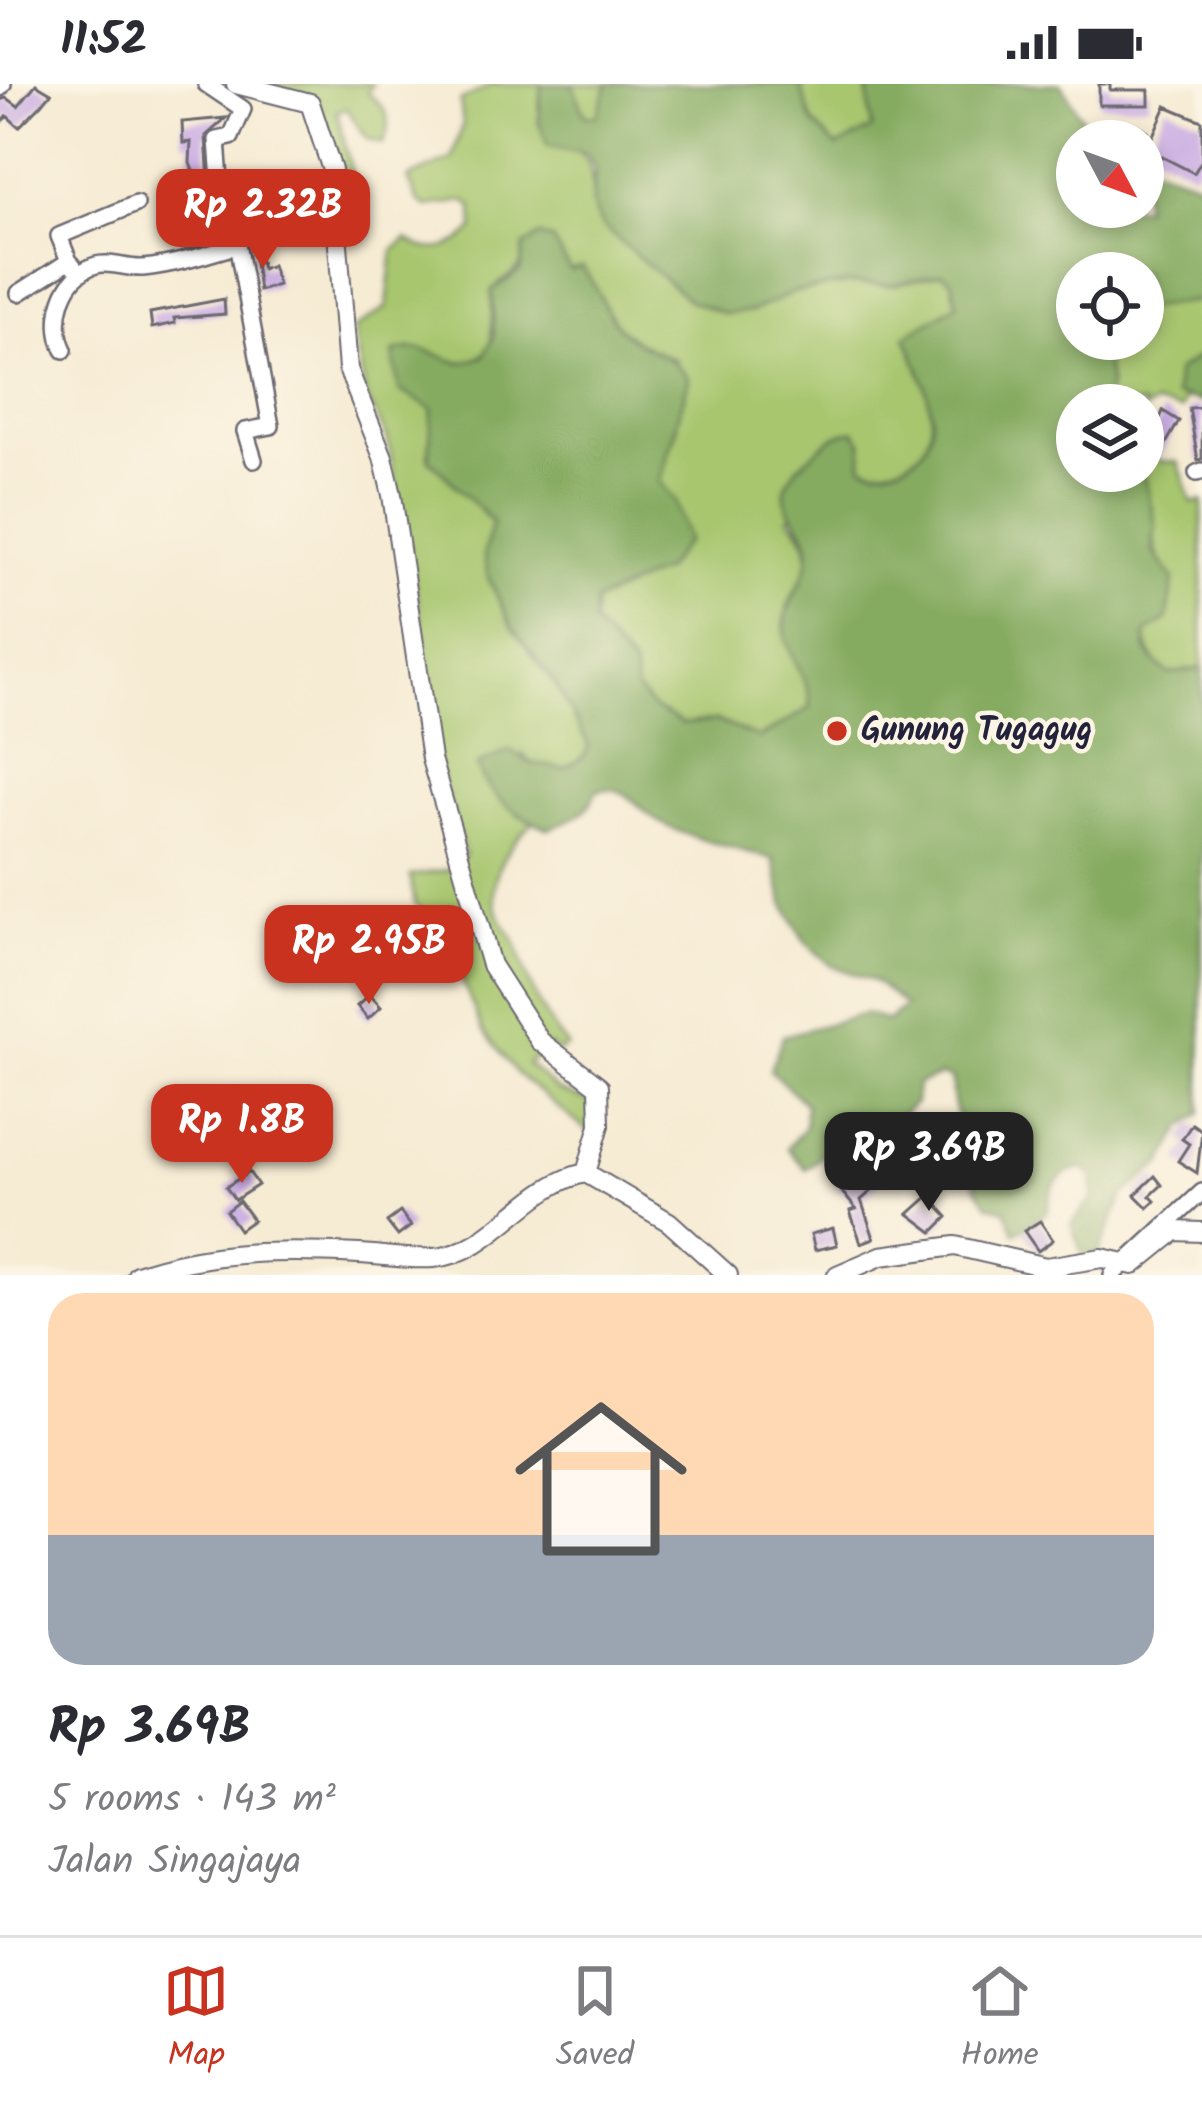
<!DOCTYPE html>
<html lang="en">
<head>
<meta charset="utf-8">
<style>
	body { margin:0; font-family:Kalam,sans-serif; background:#f7f7f7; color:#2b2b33; height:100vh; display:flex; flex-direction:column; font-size:45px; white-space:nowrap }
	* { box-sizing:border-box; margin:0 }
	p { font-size:39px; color:#7c7c81 }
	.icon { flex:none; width:66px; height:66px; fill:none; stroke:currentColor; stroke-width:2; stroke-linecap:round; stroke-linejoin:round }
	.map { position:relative; height:1191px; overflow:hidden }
	.side { display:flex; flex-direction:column; background:#fff; flex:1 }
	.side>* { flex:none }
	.needle { width:78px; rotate:131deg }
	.fabs { position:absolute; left:1056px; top:36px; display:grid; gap:24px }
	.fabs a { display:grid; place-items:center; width:108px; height:108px; border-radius:50%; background:#fff; box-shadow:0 6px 18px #0003; font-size:60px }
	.price { position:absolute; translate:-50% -102px; padding:0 27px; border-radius:24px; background:#c8321e; color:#fff; font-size:39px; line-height:78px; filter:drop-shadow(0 3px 6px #0008) }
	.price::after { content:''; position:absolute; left:50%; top:72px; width:36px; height:27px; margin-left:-18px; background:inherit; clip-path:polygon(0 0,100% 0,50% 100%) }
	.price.selected { background:#222; color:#fff }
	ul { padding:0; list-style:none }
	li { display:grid; align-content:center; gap:24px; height:636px; padding:0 48px }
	li span { display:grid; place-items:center; height:372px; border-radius:36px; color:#555 }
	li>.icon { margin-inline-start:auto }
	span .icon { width:216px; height:216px; fill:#fffc; stroke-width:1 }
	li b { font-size:51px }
	.status { display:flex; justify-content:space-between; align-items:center; height:84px; padding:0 60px; background:#fff; direction:ltr }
	.status svg { height:33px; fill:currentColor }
	.dock { display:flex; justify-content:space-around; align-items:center; height:168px; border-top:3px solid #e1e1e2; background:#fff; font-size:33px; color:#7c7c81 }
	.dock a { display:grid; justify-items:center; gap:6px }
	.dock .selected { color:#c8321e }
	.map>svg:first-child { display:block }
</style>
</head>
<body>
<div class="status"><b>11:52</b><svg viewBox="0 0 49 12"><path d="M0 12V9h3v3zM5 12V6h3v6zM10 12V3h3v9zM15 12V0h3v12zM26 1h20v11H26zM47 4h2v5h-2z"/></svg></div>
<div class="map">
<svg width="1202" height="1191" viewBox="0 0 1202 1191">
	<rect width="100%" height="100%" fill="#fcf5e5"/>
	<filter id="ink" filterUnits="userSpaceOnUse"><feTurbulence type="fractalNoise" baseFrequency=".00833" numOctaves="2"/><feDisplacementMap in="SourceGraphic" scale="24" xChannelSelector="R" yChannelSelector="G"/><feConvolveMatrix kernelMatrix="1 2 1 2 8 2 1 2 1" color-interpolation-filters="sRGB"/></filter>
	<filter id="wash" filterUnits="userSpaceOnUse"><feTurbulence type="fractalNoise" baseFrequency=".004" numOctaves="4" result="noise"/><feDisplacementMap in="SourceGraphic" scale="48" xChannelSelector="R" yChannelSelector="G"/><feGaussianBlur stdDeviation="2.7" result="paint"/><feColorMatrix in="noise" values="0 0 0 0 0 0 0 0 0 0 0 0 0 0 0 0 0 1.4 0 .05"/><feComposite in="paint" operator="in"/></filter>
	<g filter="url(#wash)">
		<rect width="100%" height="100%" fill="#f6ebd3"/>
		<path fill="#a7c66e" stroke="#647454" stroke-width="3" d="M265,0H372L368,9C387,25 394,36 383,60L367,55L346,24L337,27L359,119L355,130L342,136L317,20Z
			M493,0H541L539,38C579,70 596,65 592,120L752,227L795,208L848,199L892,201L942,189L952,196L957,220L906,252C921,290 957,359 900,381C886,386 875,387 862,382V358L789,434C837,486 783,496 785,544C787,572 812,595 810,624L758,654L718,637L683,640L653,624L636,606L633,583L593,540L595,518L664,486L660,398L677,344L676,276C649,265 621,253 606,226C598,211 593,196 582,184L570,186L552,156L492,206L491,263C480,277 466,281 449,276L432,325L429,375L492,438L484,470L488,493L513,546L554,598L589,662L584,672L565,685L530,679L523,670L516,729L533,739C507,762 485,793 498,829C503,842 513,850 517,862C528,901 541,931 567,962L559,968L550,962L527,980L557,1006L592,1019L591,1050L517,990L483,946L439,842L415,820L410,792L451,785L465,771L438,682L428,575L387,353L366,313L354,251V245L387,223L393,166L407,155C430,172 456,165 474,145L473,122L463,117L427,123L418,117L408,94L452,75L463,40L460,17Z
			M572,0H608L597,32L585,31Z
			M800,0H867L872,45L837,63L812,38Z
			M1202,216V271L1175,311L1186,314L1181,326L1155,320L1143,327V321H1104L1109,301L1102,255H1143V225Z
			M1143,367L1160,377L1178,378L1192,419L1202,417V584L1169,590C1129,559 1151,529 1163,487C1154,470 1143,390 1143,367Z"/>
		<path fill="#85ab61" stroke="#54664e" stroke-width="3" d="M541,0H572L585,31L597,32L608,0H800L812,38L837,63L872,45L867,0H1061L1087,42L1108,57H1077V123H1143V79L1202,99V216L1143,225V189H1077V255H1102L1109,301L1104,321H1077V387L1143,386L1156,442L1152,466L1174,495L1167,536L1146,549C1144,571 1153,577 1169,590L1202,584L1201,1030L1182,1044L1163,1079L1124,1111L1099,1169L1082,1170L1071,1141L1093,1114L1092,1092L1083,1085C1057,1088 1049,1104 1048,1128L1015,1149L1006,1126L988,1121L975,1101L989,1071L986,1058C957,1038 951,1031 952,995L941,991L917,1000L915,1019L877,1050L847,1051L806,1085L787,1064L805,1043V1020L770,986L783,952L865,930L888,937L905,922L876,898L832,882L805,858L784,820L773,775C737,764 695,757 661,739C636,726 628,697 596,707C589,731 571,735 549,745C520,733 487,713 477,681L510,666L531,679L564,685L584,672L589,662L554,598L513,545L488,493L484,470L492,438L429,375L432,325L399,306L393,269C419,258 437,272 460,279L483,273L494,253L492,206L520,187L524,162L540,152L552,156L570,186L582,183C600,204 604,231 626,250C648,269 672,269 689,295L660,398L675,416L688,456L664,486L595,518L593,540L633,583L636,606L653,624L683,640L717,637L759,654L810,624C812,596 787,573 785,546C783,517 809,498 809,468C809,430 750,417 816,367C829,357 838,347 855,347L862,358V381C875,387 886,386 900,381C957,359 921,290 906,252L957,220L952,196L942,189L892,201L848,199L795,208L752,227L725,230L690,217L602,142L592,120L595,84L587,70L547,61L539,38Z
			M1202,270V318L1175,311L1176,288Z"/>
		<g id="blocks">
			<path fill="#cbaee3" d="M36,0L51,9L42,20L19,43L7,32L0,40V16L7,14L18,22Z
				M1099,0H1110V6H1149V21H1099Z
				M1166,22L1202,37V76L1194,89L1147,65Z
				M226,34L206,52L210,115L204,116L190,79L191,58L183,59L182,38Z
				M1133,39L1148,47V57L1125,54Z
				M249,136L262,185L272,181L278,201L259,207Z
				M222,147L224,153L185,164L183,152Z
				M224,215L225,230L174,234L175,239L152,244L150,229Z
				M1202,323V375L1198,376L1189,324Z
				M1163,327L1179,337L1159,372L1148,365Z
				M370,911L381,923L368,935L357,922Z
				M1192,1040L1202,1047L1197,1089L1178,1077L1189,1060L1182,1055Z
				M877,1050L902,1081L861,1116L874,1154L861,1159L850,1127L856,1125L833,1097L852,1081L847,1076Z
				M249,1088L258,1101L235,1116L226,1103Z
				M1155,1092L1162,1101L1150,1112L1155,1117L1148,1124L1135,1111Z
				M929,1112L948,1133L933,1148L909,1130Z
				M239,1117L253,1136L239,1146L226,1127Z
				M400,1128L411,1142L398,1152L387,1138Z
				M1040,1137L1053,1156L1038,1167L1024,1147Z
				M833,1144L837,1161L815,1166L811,1150Z"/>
		</g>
	</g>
	<g filter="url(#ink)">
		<use href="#blocks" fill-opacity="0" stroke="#6c6870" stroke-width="3"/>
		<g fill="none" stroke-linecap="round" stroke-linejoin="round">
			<g stroke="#6c6870" stroke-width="20">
				<path id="minor" d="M206,0L243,25L231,53L217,56L221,110L229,117L271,342L245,347L254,376
					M0,4L3,0
					M69,177L59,152L136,120
					M19,209L69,177L73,181
					M64,266C50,238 62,191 96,181C110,177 127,185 143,184C173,181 205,171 235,162
					M1197,389L1202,387
					M1112,1191L1202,1108"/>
			</g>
			<g stroke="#6c6870" stroke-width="22">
				<path id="tertiary" d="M236,0L310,19L332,86L348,285L383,373L392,411L431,675L491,881L540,957L599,1002L600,1041L586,1089
					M137,1191C210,1166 283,1166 359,1170C383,1171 409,1176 434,1174C493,1169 527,1100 586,1089L669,1138L728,1191
					M837,1191L881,1172L955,1162L1046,1183L1102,1174L1133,1181L1175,1147L1202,1148"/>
			</g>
			<use href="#minor" stroke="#fff" stroke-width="15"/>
			<use href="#tertiary" stroke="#fff" stroke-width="18"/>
		</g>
	</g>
	<circle fill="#c8321e" stroke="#fcf5e5" stroke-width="4.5" cx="837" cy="647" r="12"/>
	<g text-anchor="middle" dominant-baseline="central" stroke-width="9" stroke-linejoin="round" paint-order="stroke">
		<g font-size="33" font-weight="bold" fill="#22223b" stroke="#fcf5e5" text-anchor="start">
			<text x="861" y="647">Gunung Tugagug</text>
		</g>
	</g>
</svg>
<div class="fabs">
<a><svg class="needle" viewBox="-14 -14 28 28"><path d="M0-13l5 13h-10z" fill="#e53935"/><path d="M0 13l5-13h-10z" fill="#7c7c81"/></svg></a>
<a><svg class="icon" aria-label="locate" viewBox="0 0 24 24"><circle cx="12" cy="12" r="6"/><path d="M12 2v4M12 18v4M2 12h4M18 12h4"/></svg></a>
<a><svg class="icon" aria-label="layers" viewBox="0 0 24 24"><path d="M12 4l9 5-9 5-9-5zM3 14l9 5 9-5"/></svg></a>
</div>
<b class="price" style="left:263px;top:187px">Rp 2.32B</b>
<b class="price" style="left:369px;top:923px">Rp 2.95B</b>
<b class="price" style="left:242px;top:1102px">Rp 1.8B</b>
<b class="price selected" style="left:929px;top:1130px">Rp 3.69B</b>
</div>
<section class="side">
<ul>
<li><span style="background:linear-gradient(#ffd9b3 65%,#9aa5b1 0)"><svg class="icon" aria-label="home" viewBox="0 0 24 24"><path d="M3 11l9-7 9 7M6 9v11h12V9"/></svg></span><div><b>Rp 3.69B</b><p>5 rooms · 143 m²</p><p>Jalan Singajaya</p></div></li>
</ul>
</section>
<nav class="dock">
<a class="selected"><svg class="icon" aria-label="map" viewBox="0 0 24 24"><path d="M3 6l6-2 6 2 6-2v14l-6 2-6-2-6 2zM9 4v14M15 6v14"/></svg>Map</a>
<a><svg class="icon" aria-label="saved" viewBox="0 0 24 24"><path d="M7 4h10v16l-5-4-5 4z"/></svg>Saved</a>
<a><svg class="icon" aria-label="home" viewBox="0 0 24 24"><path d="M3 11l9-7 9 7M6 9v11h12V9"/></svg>Home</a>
</nav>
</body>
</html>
